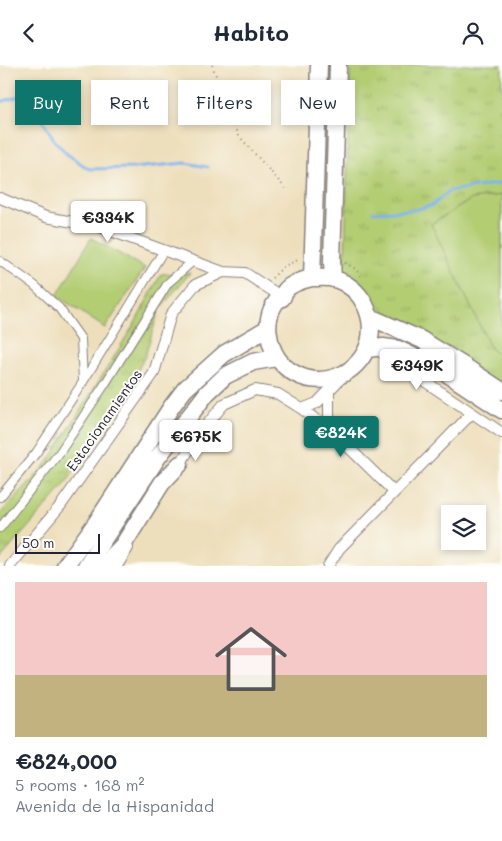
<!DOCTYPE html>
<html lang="en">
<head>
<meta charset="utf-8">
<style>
	body { margin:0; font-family:Mali,sans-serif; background:#f6f6f7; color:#1f2937; height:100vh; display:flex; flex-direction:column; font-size:19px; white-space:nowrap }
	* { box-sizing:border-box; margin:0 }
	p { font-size:16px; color:#747a83 }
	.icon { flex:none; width:28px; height:28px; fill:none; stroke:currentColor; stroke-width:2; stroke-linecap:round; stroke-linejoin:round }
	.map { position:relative; height:501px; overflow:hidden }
	.side { display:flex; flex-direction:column; background:#fff; flex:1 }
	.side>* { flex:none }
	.top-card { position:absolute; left:15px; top:15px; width:472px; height:45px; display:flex; gap:10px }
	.controls { position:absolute; left:441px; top:440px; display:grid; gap:10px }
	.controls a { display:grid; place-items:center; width:45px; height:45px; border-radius:0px; background:#fff; box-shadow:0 2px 8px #0003; font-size:25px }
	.scale { position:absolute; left:15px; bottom:12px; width:85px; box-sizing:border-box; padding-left:5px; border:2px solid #22223b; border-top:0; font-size:14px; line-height:18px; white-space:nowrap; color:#22223b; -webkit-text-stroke:4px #fdfcf7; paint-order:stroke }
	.price { position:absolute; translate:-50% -42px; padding:0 11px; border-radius:5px; background:#fff; color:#222; font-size:16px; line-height:32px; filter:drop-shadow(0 1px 2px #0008) }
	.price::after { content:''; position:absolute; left:50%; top:30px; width:15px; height:11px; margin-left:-8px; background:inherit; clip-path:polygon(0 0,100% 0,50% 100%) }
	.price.current { background:#0f766e; color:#fff }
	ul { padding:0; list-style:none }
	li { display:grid; align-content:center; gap:10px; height:265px; padding:0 15px }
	li span { display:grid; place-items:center; height:155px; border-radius:0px; color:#555 }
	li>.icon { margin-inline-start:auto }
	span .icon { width:90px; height:90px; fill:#fffc; stroke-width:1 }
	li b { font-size:21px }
	.pill { padding:0 18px; border-radius:0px; background:#fff; box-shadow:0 2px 8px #0003; font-size:18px; line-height:45px }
	.pill.current { background:#0f766e; color:#fff }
	header { display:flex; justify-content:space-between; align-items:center; height:65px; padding:0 15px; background:#fff; font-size:22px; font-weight:700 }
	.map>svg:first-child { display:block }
</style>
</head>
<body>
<header><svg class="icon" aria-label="back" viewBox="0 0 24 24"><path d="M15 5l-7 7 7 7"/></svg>Habito<svg class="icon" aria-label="person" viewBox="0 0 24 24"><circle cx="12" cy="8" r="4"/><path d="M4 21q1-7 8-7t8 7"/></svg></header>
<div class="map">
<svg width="502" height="501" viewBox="0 0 502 501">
	<defs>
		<pattern id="grass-tufts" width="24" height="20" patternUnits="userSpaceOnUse" patternTransform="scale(1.25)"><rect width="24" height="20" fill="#b3cd73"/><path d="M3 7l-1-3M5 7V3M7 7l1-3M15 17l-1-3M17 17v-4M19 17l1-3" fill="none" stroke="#9ab064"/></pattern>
	</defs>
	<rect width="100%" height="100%" fill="#fdfcf7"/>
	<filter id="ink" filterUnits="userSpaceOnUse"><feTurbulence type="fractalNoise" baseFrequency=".02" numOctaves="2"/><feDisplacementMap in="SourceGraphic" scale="10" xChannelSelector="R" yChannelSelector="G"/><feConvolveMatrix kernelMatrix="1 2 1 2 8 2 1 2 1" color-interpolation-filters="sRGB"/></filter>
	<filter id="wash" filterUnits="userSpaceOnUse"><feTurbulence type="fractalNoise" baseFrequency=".0096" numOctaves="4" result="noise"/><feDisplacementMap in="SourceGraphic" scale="20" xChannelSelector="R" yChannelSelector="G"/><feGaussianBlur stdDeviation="1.12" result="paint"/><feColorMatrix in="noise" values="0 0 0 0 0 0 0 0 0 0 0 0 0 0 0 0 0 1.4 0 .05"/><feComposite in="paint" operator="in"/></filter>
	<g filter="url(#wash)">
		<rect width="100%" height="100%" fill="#eedfbc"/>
		<path fill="url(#grass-tufts)" stroke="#6a7857" d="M350,0H502V322L379,249L360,219L342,205L345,187Z
			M190,208L159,245L145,291L121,338L64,421L0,494V449L47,399L135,258L161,209Z"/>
		<path fill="#b3cd73" stroke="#6a7857" d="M502,130V294L491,284L431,159L472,134Z
			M91,173L145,203L105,263L57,231Z"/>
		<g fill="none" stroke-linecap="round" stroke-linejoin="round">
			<path stroke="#7ab3eb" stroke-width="3" d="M0,37L21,31L33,38L54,75L67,89L89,104L133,103L185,98L208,102
				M373,147L414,145L433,140L449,126L502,118"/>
		</g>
	</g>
	<g filter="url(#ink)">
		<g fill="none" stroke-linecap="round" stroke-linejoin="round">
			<g stroke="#88807c" stroke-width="10">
				<path id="pedestrian" d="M0,196L34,220L59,243L81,274L83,316
					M0,432L36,388L83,317L164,185
					M0,463L60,387L105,319L168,218L193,196"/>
			</g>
			<g stroke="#88807c" stroke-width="12">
				<path id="minor" d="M0,133L46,152L100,162L223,207
					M378,285L502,368
					M329,326V351L337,371
					M302,344L317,338L343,311
					M178,402L199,369L224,339L255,325L278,329L302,344L337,371L394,427
					M10,501L61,440L154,308L171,249L195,220L223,207L245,208L282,232
					M117,501L128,483
					M328,501L339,484L472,348"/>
			</g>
			<g stroke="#88807c" stroke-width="19">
				<path id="primary" d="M312,213C319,213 328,212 335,214C362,223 376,251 369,278C365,291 355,303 343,309C310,325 274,306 269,270C267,259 269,246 276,237C279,232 277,237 282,233C284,231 283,229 285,226C291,218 303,215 312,213Z
					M312,213L319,0
					M333,214L332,196L338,0
					M370,252L422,275L461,299L502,326
					M367,284L383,282L398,284L443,306L502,345
					M65,501L96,458L172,341L185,324L224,289L268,263
					M86,501L158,392L207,328L225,311L253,297L277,293
					M103,501L123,480L162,418L180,399"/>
			</g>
			<path stroke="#88807c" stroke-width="2" stroke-dasharray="1 4" stroke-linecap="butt" d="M212,0L239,71L287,125
				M345,198L356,204L361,213
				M272,213L284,201L298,195"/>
			<use href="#pedestrian" stroke="#fff" stroke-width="8"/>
			<use href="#minor" stroke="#fff" stroke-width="10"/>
			<use href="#primary" stroke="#fff" stroke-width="16"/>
		</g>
	</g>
	<g text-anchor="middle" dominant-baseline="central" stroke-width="4" stroke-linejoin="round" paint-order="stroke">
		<g font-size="14" fill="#22223b" stroke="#fdfcf7">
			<text transform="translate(104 355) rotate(-55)">Estacionamientos</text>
		</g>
	</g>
</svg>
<div class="controls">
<a><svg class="icon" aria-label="layers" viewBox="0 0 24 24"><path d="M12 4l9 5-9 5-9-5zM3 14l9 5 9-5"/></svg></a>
</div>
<div class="scale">50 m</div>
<b class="price" style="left:108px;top:178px">€334K</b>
<b class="price" style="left:417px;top:326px">€349K</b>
<b class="price current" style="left:341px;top:393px">€824K</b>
<b class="price" style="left:196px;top:397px">€675K</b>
<div class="top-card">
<a class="pill current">Buy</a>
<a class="pill">Rent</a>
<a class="pill">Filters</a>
<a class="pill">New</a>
</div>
</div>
<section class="side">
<ul>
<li><span style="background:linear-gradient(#f6c9c9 60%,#c2b280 0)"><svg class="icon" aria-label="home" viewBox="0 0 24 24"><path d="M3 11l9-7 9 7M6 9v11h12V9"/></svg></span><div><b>€824,000</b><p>5 rooms · 168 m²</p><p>Avenida de la Hispanidad</p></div></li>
</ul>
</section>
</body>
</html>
